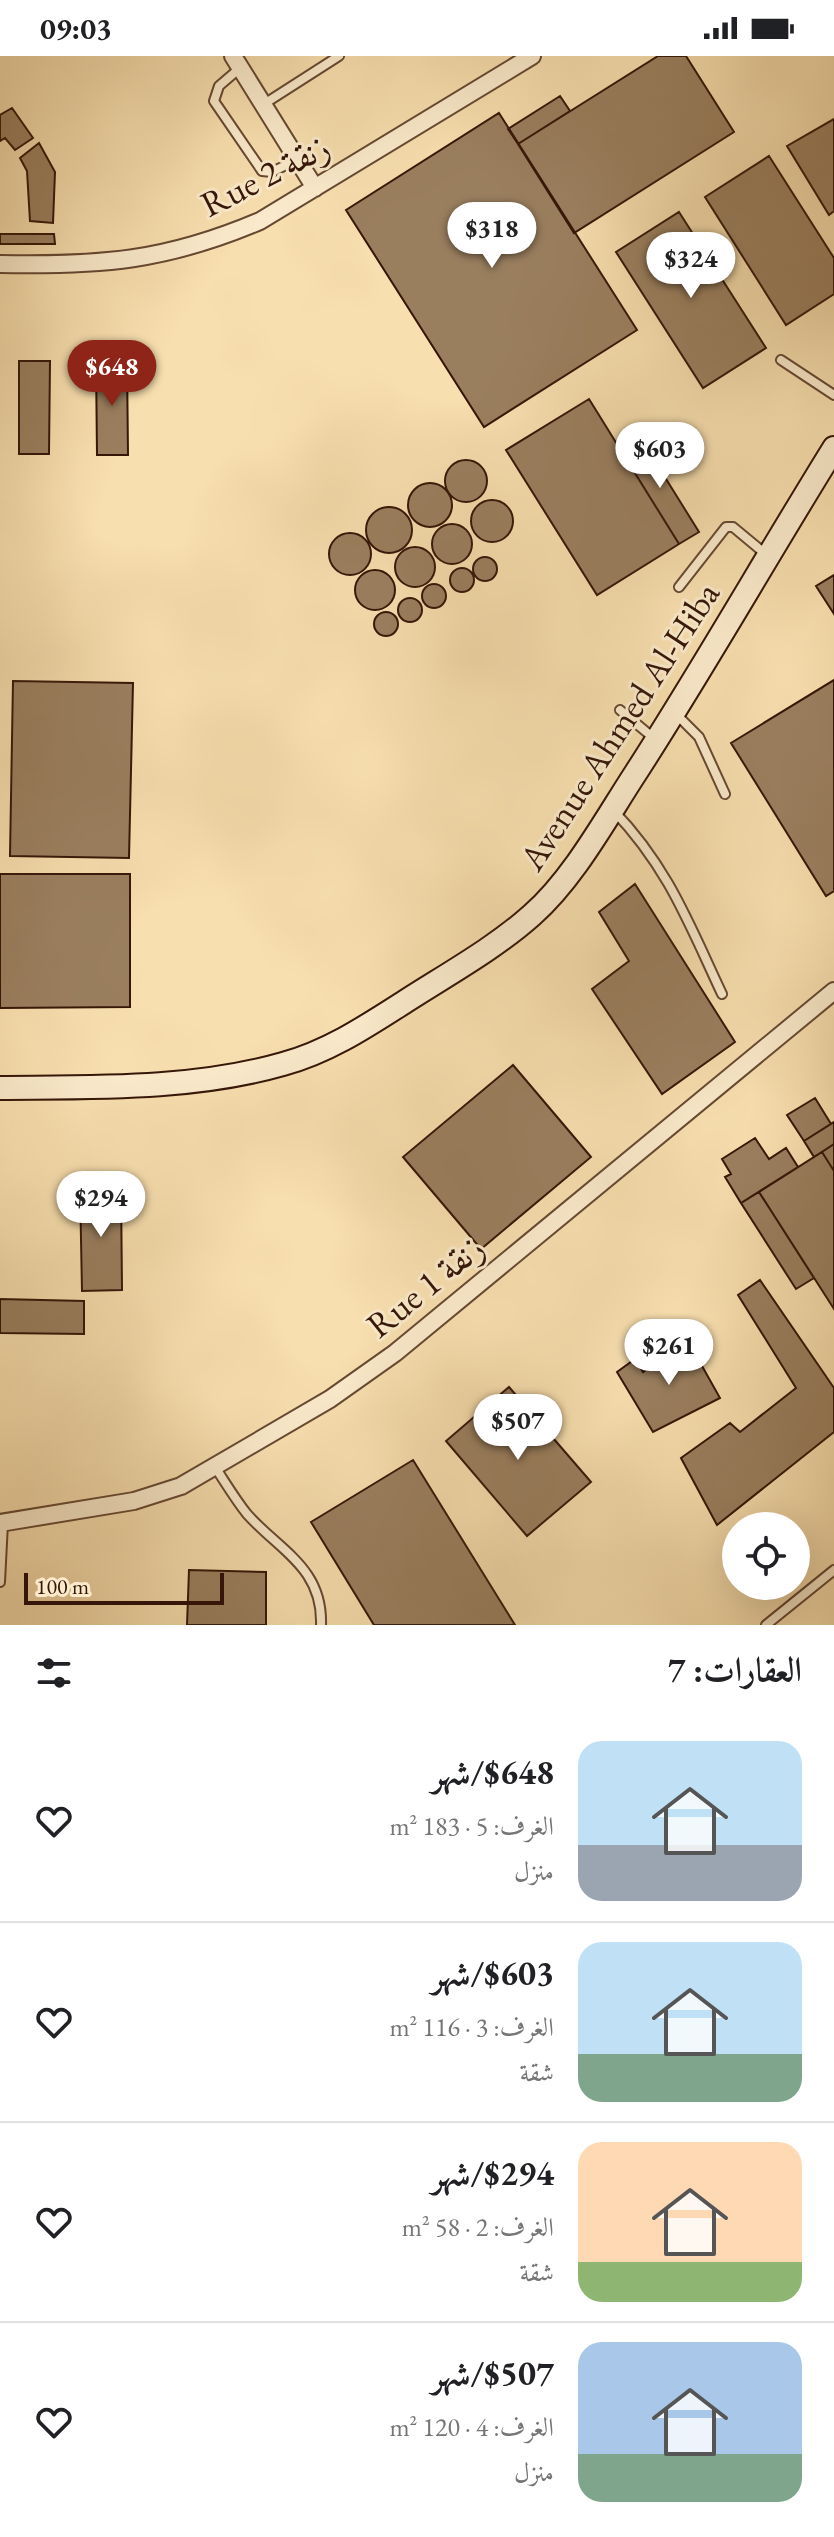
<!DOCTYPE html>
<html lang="ar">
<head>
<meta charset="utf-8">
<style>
	body { margin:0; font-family:"EB Garamond",Amiri,serif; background:#f2f2f2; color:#202124; direction:rtl; height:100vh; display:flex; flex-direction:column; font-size:30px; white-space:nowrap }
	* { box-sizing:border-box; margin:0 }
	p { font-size:26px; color:#757577 }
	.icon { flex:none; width:44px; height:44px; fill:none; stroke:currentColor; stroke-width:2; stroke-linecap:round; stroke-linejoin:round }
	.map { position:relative; height:1569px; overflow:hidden; direction:ltr }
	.details { display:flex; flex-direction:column; background:#fff; flex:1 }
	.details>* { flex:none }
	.buttons { position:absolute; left:722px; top:1456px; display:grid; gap:16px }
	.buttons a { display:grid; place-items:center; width:88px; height:88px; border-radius:50%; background:#fff; box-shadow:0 8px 32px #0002; font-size:40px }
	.scale { position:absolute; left:24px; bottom:20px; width:200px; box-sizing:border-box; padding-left:8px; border:4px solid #351608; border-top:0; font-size:22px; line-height:28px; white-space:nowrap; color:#351608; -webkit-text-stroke:6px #faeacb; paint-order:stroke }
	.price { position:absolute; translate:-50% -68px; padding:0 18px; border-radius:28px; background:#fff; color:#222; font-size:26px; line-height:52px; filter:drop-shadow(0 2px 4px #0008) }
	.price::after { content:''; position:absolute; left:50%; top:48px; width:24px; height:18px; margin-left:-12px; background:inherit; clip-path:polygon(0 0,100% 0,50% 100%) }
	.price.current { background:#8f2418; color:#fff }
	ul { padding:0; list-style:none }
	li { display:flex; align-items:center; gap:24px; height:200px; padding:0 32px }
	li+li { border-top:2px solid #e0e0e0 }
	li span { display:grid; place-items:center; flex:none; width:224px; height:160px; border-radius:24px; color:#555 }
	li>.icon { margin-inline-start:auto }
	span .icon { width:96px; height:96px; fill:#fffc; stroke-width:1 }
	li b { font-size:34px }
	h2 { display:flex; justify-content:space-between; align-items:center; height:96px; padding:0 32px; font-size:34px }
	.status { display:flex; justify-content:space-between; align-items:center; height:56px; padding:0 40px; background:#fff; direction:ltr }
	.status svg { height:22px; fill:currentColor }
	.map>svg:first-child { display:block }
</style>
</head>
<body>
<div class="status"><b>09:03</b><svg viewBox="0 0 49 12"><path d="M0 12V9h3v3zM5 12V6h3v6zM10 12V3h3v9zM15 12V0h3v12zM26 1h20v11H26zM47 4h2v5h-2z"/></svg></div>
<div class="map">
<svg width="834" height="1569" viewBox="0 0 834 1569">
	<rect width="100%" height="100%" fill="#f8dfaf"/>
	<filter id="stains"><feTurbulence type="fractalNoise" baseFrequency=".0025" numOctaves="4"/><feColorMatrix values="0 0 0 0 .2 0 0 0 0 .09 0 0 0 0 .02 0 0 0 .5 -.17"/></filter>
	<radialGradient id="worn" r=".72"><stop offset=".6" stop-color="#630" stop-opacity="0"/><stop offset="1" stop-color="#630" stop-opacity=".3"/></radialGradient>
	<path fill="#9a7f5f" stroke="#351608" stroke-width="2" d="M658,0H686L734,76L574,177L518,88Z
		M560,40L570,55L518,88L508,73Z
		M12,52L33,82L15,94L5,82L0,85V59Z
		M499,57L637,274L484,371L346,154Z
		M834,63V155L829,159L787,90Z
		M39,87L55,116L53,167L30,165L27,115L20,102Z
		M769,100L834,202V238L786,269L705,141Z
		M679,156L766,292L703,332L616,196Z
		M0,178H54L55,188H0Z
		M19,305H50L49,398H19Z
		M96,305H127L128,399H97Z
		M589,343L679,488L597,539L506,394Z
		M640,381L699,476L679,488L620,393Z
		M445 425a21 21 0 1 1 42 0a21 21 0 1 1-42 0Z
		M408 449a22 22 0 1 1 44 0a22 22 0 1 1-44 0Z
		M471 465a21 21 0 1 1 42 0a21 21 0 1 1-42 0Z
		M366 474a23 23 0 1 1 46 0a23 23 0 1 1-46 0Z
		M432 488a20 20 0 1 1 40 0a20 20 0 1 1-40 0Z
		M329 498a21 21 0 1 1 42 0a21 21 0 1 1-42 0Z
		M395 511a20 20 0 1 1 40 0a20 20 0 1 1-40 0Z
		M473 513a12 12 0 1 1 24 0a12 12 0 1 1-24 0Z
		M450 524a12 12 0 1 1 24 0a12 12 0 1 1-24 0Z
		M355 534a20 20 0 1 1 40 0a20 20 0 1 1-40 0Z
		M834,519V558L816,530Z
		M422 540a12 12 0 1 1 24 0a12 12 0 1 1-24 0Z
		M398 554a12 12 0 1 1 24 0a12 12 0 1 1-24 0Z
		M374 568a12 12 0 1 1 24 0a12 12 0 1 1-24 0Z
		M834,624V835L826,840L731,687Z
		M13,625L133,627L129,802L10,800Z
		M0,818H130V951L0,952Z
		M635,828L735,986L662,1038L592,933L629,905L599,856Z
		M513,1009L591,1101L481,1193L403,1101Z
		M815,1042L831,1068L804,1085L787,1059Z
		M834,1066V1088L814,1101L804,1085Z
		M755,1082L769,1103L786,1092L798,1111L741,1147L725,1121L731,1118L722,1103Z
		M834,1088V1115L822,1096Z
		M822,1096L834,1115V1253L759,1136Z
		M80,1131H121L122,1234L82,1235Z
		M759,1136L814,1222L796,1233L741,1147Z
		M760,1224L834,1332V1376L717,1469L681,1402L730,1367L740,1376L796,1332L738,1239Z
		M0,1243L84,1245V1278L0,1277Z
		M688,1285L720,1342L653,1376L617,1316L635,1303L643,1316Z
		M509,1331L591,1426L527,1480L446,1385Z
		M413,1404L515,1569H374L311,1466Z
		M189,1514L266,1516V1569H187Z"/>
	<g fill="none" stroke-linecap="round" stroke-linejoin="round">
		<g stroke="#664832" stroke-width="12">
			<path id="lane" d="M240,12L219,30L214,45L262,115L272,116L298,103
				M264,48L339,0
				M781,304L834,339
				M679,531L726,471H733L768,500
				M620,654L656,684
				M675,657L699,681L725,738
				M613,754C668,811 689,868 722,938
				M215,1411C225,1426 235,1443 247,1458C280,1495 323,1512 321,1569
				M0,1526L3,1467
				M766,1569L834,1514"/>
		</g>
		<g stroke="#664832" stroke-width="20">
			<path id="street" d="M233,0L315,132
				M0,208C101,210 166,205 260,165L532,0
				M0,1467L134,1445L181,1430L330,1343L395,1297L834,935"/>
		</g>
		<g stroke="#351608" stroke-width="26">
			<path id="secondary" d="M0,1032C93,1031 192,1034 283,1008C328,996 367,970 406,945C448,918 495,892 532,859C573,823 605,764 635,718C704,611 767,500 834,392"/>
		</g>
		<use href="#lane" stroke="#faeacb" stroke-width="8"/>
		<use href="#street" stroke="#faeacb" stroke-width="16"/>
		<use href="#secondary" stroke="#faeacb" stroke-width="22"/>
	</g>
	<g text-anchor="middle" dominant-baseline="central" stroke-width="6" stroke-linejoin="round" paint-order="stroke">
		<g font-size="36" fill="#351608" stroke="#faeacb">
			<text transform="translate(265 119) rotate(-27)">Rue 2 زنقة</text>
			<text transform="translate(619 670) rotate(-57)">Avenue Ahmed Al-Hiba</text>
			<text transform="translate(425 1230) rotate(-39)">Rue 1 زنقة</text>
		</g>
	</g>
	<rect width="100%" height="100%" filter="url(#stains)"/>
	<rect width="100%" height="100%" fill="url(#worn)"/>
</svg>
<div class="buttons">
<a><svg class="icon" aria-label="locate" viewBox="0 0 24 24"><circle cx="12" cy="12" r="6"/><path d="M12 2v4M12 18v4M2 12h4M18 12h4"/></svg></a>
</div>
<div class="scale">100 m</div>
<b class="price" style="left:492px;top:214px">$318</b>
<b class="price" style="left:691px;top:244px">$324</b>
<b class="price current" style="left:112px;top:352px">$648</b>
<b class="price" style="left:660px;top:434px">$603</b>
<b class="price" style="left:101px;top:1183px">$294</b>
<b class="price" style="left:669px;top:1331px">$261</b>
<b class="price" style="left:518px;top:1406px">$507</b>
</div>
<section class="details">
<h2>العقارات: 7<svg class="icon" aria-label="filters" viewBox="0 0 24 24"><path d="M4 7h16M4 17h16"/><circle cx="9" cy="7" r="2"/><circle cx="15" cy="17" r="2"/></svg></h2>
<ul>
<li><span style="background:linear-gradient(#bfe0f5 65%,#9aa5b1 0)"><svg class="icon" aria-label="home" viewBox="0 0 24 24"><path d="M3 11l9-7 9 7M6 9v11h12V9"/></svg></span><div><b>$648/شهر</b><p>الغرف: 5 · 183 m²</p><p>منزل</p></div><svg class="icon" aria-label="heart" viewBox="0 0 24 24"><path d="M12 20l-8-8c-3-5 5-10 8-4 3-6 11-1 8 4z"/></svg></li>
<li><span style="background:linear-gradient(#bfe0f5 70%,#7fa58c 0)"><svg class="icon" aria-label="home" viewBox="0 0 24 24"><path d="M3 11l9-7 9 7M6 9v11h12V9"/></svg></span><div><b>$603/شهر</b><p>الغرف: 3 · 116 m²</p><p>شقة</p></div><svg class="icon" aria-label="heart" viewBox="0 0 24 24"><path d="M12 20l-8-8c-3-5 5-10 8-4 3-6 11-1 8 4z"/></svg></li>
<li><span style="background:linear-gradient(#ffd9b3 75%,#8fb573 0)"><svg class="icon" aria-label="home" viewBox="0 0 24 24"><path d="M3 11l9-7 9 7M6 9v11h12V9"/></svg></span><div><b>$294/شهر</b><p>الغرف: 2 · 58 m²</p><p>شقة</p></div><svg class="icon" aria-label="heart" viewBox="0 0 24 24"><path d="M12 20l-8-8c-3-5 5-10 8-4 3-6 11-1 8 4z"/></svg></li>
<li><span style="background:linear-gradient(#a9c7e8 70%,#7fa58c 0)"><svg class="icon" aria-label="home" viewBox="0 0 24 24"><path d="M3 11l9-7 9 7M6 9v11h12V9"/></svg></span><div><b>$507/شهر</b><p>الغرف: 4 · 120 m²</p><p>منزل</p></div><svg class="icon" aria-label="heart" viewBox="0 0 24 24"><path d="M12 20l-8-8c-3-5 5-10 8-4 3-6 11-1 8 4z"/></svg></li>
</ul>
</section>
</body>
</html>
